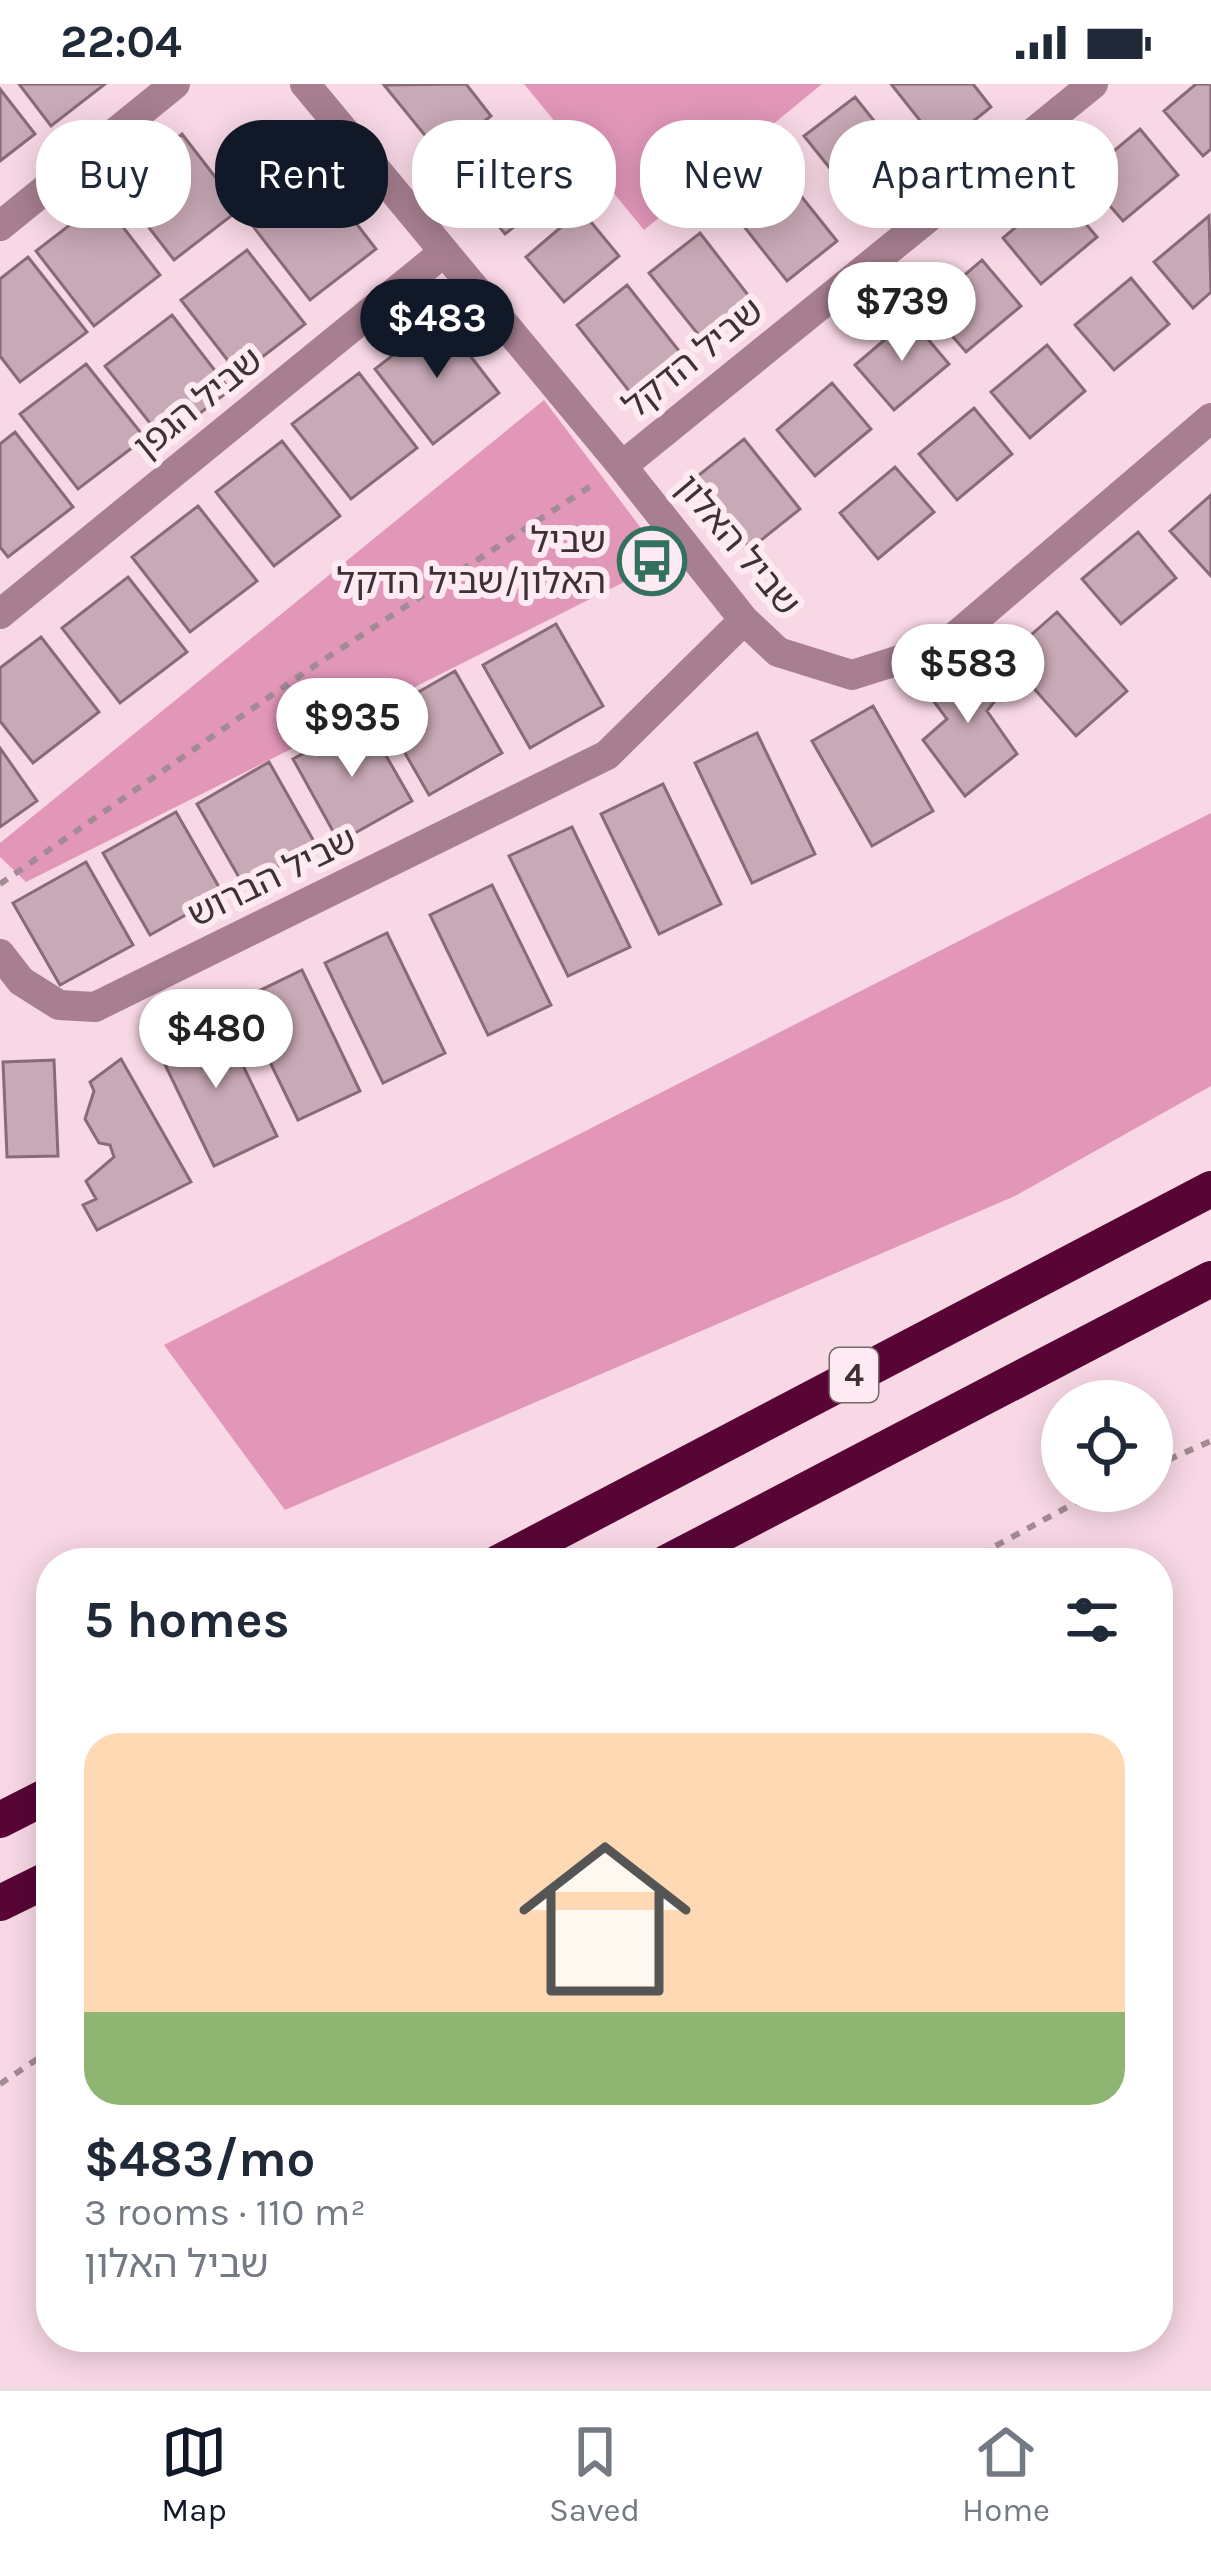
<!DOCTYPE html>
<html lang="en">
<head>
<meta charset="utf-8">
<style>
	body { margin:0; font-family:Karla,"Noto Sans Hebrew",sans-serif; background:#f6f6f7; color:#1f2937; height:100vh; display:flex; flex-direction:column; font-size:45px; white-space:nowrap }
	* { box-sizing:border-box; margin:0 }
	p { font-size:39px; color:#747a83 }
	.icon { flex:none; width:66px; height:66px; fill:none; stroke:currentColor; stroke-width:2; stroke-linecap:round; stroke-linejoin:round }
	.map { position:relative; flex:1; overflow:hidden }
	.drawer { position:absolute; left:36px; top:1464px; width:1137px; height:804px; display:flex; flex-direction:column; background:#fff; border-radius:48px; box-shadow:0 6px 30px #0003 }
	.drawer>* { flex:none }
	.guide { position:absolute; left:36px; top:36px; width:1140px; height:108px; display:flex; gap:24px }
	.fabs { position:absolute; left:1041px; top:1296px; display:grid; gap:24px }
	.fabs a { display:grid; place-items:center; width:132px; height:132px; border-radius:50%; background:#fff; box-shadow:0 6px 30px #0003; font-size:60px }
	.price { position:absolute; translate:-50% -102px; padding:0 27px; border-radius:42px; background:#fff; color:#222; font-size:39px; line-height:78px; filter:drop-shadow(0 3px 6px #0008) }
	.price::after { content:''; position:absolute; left:50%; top:72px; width:36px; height:27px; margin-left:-18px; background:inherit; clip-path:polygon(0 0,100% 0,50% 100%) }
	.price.selected { background:#111827; color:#fff }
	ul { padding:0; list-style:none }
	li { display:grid; align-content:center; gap:24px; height:636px; padding:0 48px }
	li span { display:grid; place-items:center; height:372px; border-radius:36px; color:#555 }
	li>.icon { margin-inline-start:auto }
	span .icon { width:216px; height:216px; fill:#fffc; stroke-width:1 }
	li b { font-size:51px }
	h2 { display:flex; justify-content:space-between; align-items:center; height:144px; padding:0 48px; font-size:51px }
	.pill { padding:0 42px; border-radius:48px; background:#fff; box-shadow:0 6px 30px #0003; font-size:42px; line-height:108px }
	.pill.selected { background:#111827; color:#fff }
	.status { display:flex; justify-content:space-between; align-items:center; height:84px; padding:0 60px; background:#fff; direction:ltr }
	.status svg { height:33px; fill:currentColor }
	.tab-bar { display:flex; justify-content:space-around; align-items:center; height:168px; border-top:3px solid #e0e1e3; background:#fff; font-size:33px; color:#747a83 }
	.tab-bar a { display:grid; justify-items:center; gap:6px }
	.tab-bar .selected { color:#111827 }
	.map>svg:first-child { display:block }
</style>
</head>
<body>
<div class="status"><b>22:04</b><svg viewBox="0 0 49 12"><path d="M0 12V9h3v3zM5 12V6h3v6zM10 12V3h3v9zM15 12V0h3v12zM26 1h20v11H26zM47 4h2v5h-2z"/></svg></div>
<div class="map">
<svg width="1211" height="2304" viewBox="0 0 1211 2304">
	<rect width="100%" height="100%" fill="#f9d8e6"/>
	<path fill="#e297b9" d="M524,0H822L644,146Z
		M544,316L666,477L26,798L0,773V759Z
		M1211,729V1002L1015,1112L285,1426L164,1261Z"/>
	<path fill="#c8a9b6" stroke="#886b77" stroke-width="3" d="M19,0H105L51,42Z
		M466,0L491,32L441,71L384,1Z
		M891,0H973L991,23L941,63Z
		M1196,0H1211V65L1203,72L1164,27Z
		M0,5L35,50L0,77Z
		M855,13L911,83L861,123L804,52Z
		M499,40L555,111L505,150L448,80Z
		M1140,45L1178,91L1123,137L1084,92Z
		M182,50L240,125L174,176L116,101Z
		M781,87L837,157L787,197L731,126Z
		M318,90L376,165L310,216L252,141Z
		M1058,107L1097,153L1041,200L1003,154Z
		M102,116L160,191L94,242L36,167Z
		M581,126L619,172L564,218L526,173Z
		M1209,132L1211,208L1193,224L1154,178Z
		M700,149L755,220L705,259L649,189Z
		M247,166L305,240L239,291L181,216Z
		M28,173L87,248L20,298L0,272V195Z
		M982,176L1021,222L966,268L927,223Z
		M1131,194L1169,240L1114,286L1075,241Z
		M627,201L683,272L633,312L577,241Z
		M172,231L230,306L164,357L105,282Z
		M441,234L499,309L433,360L375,285Z
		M910,234L949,280L894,326L855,281Z
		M1047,261L1085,307L1030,354L991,308Z
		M86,280L145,354L78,405L20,330Z
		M359,289L417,364L351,415L292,340Z
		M832,299L871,345L815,392L777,346Z
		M974,324L1012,370L957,416L919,370Z
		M15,348L73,423L8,473L0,463V360Z
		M744,355L800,425L750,465L694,395Z
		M282,357L340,432L274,482L216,408Z
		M895,383L934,428L878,475L840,429Z
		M1211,411V492L1170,447Z
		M198,422L257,497L190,548L132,473Z
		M1138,448L1176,494L1121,540L1082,495Z
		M128,493L187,568L120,619L62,544Z
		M1057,528L1127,607L1076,652L1006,573Z
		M556,540L603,622L530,664L483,581Z
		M41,553L99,628L33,679L0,637V584Z
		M969,571L1005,604L987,627L1017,670L965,712L923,656L947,635L926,607Z
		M455,587L502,669L429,711L382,629Z
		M873,622L933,727L872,762L812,657Z
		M365,635L412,717L339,758L293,675Z
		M757,649L815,770L752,799L695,679Z
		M0,664L37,717L0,743Z
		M269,678L316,761L244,802L197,720Z
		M663,700L721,820L659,850L601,730Z
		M176,728L223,810L150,851L103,769Z
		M572,743L630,863L568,892L509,772Z
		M86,778L133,861L60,901L13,819Z
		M492,801L551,921L488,951L430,831Z
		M387,849L445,969L383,999L325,879Z
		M302,886L360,1007L298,1036L240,916Z
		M219,932L277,1052L214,1082L156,962Z
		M121,975L191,1098L97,1146L83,1121L96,1115L86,1097L114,1073L110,1061L99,1059L85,1035L94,1007L90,998Z
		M54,976L58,1072L7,1073L3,978Z"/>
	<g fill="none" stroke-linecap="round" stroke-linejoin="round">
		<path stroke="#a28b94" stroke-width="6" stroke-dasharray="9 9" stroke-linecap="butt" d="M0,800L308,586L594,400
			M1152,1383L1211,1357
			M964,1479L1097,1407
			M0,2000L51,1966"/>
		<path stroke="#a77f90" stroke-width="30" d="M305,0L622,382L744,536L778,568L852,591L944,562L1211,334
			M0,142L175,0
			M622,382L1093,0
			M0,530L444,168
			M0,870L21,897L59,921L95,923L607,671L744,536"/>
		<path stroke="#580536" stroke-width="36" d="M498,1479L1211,1105
			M666,1479L1211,1195
			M0,1736L51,1710
			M0,1819L51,1794"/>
	</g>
	<defs>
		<g id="bus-ring" transform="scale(3.45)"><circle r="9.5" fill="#feeaf2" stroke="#32715e" stroke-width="1.5"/><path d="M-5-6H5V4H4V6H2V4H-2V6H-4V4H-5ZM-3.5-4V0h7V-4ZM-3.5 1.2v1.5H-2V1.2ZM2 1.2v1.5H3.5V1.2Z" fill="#32715e"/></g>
	</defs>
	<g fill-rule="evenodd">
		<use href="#bus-ring" x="652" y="477"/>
	</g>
	<g text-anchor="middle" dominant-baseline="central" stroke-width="12" stroke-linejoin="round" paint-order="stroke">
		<rect fill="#feeaf2" stroke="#78686e" stroke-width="3" x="830" y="1264" width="48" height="54" rx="9"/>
		<g font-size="33" font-weight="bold" fill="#3e3136">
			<text x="854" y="1291">4</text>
		</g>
		<g font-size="36" fill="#3e3136" stroke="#feeaf2">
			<text transform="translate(693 274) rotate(-39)">שביל הדקל</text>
			<text transform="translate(198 319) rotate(-39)">שביל הגפן</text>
			<text transform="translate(738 461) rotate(50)">שביל האלון</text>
			<text transform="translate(272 793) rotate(-26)">שביל הברוש</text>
		</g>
		<g font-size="36" fill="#3e3136" stroke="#feeaf2" text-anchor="end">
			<text x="606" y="456">שביל<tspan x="606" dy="41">האלון/שביל הדקל</tspan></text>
		</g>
	</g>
</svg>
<div class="fabs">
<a><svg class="icon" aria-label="locate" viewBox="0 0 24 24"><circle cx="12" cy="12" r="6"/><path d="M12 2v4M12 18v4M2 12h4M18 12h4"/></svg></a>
</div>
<b class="price" style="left:902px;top:280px">$739</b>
<b class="price selected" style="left:437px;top:297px">$483</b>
<b class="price" style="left:968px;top:642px">$583</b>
<b class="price" style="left:352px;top:696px">$935</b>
<b class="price" style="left:216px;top:1007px">$480</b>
<div class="guide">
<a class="pill">Buy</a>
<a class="pill selected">Rent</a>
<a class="pill">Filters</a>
<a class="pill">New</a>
<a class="pill">Apartment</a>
</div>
<section class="drawer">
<h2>5 homes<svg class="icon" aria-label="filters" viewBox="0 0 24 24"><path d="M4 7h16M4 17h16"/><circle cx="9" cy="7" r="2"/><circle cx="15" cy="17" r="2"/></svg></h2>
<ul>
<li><span style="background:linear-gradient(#ffd9b3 75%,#8fb573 0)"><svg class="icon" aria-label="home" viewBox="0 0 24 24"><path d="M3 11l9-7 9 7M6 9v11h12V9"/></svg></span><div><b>$483/mo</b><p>3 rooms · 110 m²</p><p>שביל האלון</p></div></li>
</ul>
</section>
</div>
<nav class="tab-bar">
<a class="selected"><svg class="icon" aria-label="map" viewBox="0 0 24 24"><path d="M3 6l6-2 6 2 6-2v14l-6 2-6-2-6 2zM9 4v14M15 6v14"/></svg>Map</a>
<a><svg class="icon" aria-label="saved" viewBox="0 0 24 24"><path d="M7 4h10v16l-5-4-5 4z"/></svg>Saved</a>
<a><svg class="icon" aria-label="home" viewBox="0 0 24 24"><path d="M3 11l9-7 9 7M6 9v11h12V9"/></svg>Home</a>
</nav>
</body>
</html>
